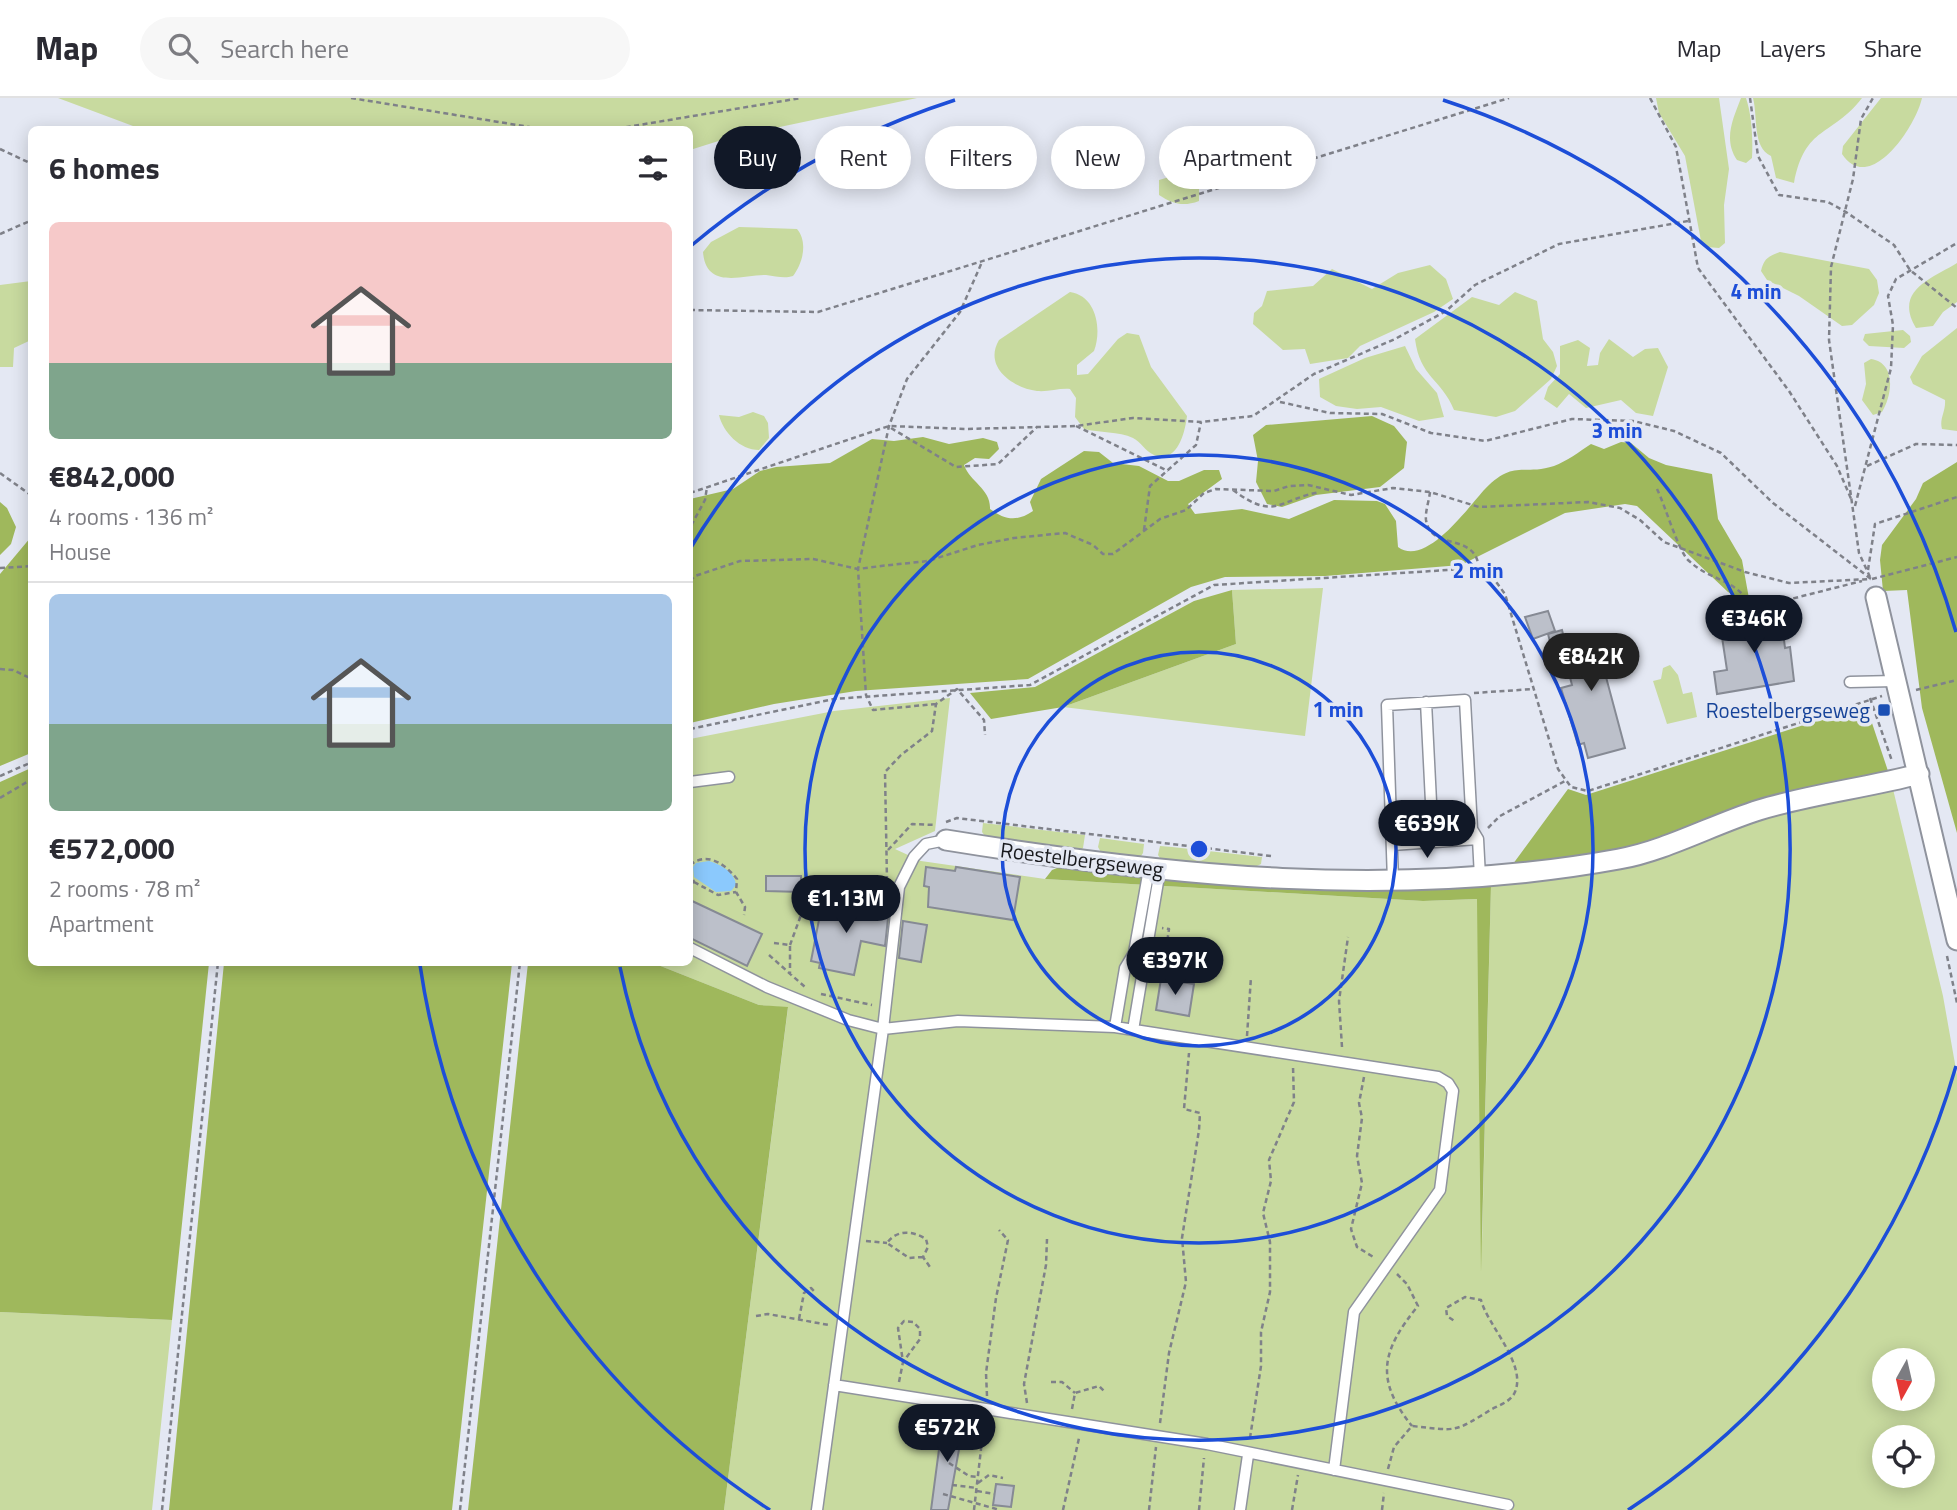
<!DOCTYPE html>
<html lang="en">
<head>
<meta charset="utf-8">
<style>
	body { margin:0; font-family:"Titillium Web",sans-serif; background:#f7f7f7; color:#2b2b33; height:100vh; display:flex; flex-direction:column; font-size:26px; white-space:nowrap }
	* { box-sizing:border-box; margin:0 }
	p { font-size:23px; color:#7c7c81 }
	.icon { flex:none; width:38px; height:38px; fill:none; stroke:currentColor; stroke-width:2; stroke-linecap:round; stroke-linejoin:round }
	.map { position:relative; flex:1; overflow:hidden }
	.details { position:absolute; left:28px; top:28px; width:665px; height:840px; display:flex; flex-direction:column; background:#fff; border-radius:10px; box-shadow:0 4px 18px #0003 }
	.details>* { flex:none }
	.hud { position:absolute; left:714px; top:28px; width:665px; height:63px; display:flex; gap:14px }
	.needle { width:46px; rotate:188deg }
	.tools { position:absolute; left:1872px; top:1250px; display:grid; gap:14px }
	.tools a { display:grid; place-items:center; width:63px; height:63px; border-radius:50%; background:#fff; box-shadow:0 4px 18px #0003; font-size:35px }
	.price { position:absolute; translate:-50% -60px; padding:0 16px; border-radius:24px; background:#111827; color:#fff; font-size:23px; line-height:46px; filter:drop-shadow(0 2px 4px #0008) }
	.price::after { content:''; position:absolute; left:50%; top:42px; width:21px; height:16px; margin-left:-10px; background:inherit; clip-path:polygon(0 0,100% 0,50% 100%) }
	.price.active { background:#222; color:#fff }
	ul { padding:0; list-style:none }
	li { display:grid; align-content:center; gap:14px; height:371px; padding:0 21px }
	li+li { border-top:2px solid #e1e1e2 }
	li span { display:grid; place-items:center; height:217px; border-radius:10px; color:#555 }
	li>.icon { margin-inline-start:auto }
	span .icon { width:126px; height:126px; fill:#fffc; stroke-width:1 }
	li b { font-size:30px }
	h2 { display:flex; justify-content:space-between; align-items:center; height:84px; padding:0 21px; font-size:30px }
	.chip { padding:0 24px; border-radius:32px; background:#fff; box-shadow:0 4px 18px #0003; font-size:24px; line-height:63px }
	.chip.active { background:#111827; color:#fff }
	header { display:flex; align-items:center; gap:42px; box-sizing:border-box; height:98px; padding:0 35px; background:#fff; border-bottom:2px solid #e1e1e2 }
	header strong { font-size:33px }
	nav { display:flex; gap:38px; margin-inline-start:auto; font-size:24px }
	.search { width:490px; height:63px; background:#f7f7f7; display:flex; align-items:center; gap:18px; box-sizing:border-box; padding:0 24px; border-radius:38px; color:#7c7c81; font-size:26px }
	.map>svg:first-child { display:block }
</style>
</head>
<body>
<header>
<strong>Map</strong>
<div class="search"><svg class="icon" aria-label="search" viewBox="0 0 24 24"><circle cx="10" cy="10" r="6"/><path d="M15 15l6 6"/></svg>Search here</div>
<nav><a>Map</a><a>Layers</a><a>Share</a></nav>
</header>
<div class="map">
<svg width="1957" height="1412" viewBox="0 0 1957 1412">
	<rect width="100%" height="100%" fill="#e4e8f3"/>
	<path fill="#c8da9f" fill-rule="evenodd" d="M58,0H917L728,40L690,52V32L141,31Z
		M1656,0H1719L1729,71L1724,107L1725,145L1719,150L1707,149L1701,143L1685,58L1659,15Z
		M1741,0H1746C1752,18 1753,41 1752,60L1746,65L1737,62C1723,41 1733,21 1741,0Z
		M1753,0H1862C1832,39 1805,27 1794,85L1776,80L1771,58C1752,49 1758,19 1753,0Z
		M1881,0H1922C1916,28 1870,98 1842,56L1843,48Z
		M1176,77L1192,81L1199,89V103C1183,109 1173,106 1159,97V82Z
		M739,129L797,131C808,144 803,165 793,178C784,181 776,178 766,177C742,177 706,192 703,154L711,144Z
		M1780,154L1869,171L1877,182L1879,195L1874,207L1852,227L1842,228L1799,198L1767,182L1761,173C1764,160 1769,158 1780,154Z
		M1957,165V204L1943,214L1933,228L1916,230C1893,192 1933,180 1957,165Z
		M1430,167L1446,181L1453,201L1434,214L1360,248L1348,260L1310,266L1305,251L1283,252L1253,226L1254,215L1262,208L1267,193L1313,188L1332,171L1372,191L1398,175Z
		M31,183V242L14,250L13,269H0V187Z
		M1070,194C1097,198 1102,232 1094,253L1077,267V277L1088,276L1118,241L1127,235L1139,237L1151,269L1187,318C1185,334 1178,366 1154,357C1145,353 1141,344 1133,340C1119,333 1099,335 1084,331L1075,319L1076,300L1070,291C1059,290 1049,294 1037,293C1013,290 983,269 999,242Z
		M1515,194L1537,203L1543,241L1553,254L1557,268L1551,281L1515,313L1496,319L1454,312C1441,280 1420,280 1415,241L1472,199L1499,207Z
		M1957,230V333L1942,331C1939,321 1946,313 1945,302L1913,286L1910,279L1922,258Z
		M1903,232L1910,238L1911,244L1904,250L1869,248L1863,242L1865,236Z
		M1609,241L1633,259L1645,251L1658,250L1668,269L1653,318L1636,315L1621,302L1586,310L1569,296L1557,310L1544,301L1548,289L1560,276V248L1578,242L1590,250L1587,268L1598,267L1600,255Z
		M1405,248L1416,271L1437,295L1444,319L1419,323L1381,309L1357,311L1336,308L1320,299L1319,281L1365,260Z
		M1871,261C1897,265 1892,298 1882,314L1873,317L1862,302L1866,286L1864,265Z
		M753,314L764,318L768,325L769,340L759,352C740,352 723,334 719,317L739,319Z
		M1323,490L1305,638L1063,609L1236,546L1232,492Z
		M1670,567L1678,577L1683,596L1692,594L1697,619L1667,626L1653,583L1661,581L1663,570Z
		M950,600L935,733L895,751L921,763L1045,781L1423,803L1478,801L1482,1144L1491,787L1528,782L1748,721L1892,687L1943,898L1957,977V1412H724L788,910L759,907L653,865L690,864V641L834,613ZM1885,1262H1923V1300H1885ZM1885,1339H1923V1377H1885Z
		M983,725L1085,737L1083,750L1077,756L988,742L982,734Z
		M1100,740L1144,746L1143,755L1137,764L1104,760L1098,749Z
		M1160,748L1172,749L1262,759L1261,766L1251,771L1164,766L1158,757Z
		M0,1214L172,1222L152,1412H0Z"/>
	<path fill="#9fb85c" d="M1372,318L1394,328L1407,344L1404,370L1380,389L1316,397L1282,409L1267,406L1256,384L1258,363L1253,337L1266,327Z
		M923,339L949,346L983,340L997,344L999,351L989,361L975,360L964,367C970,384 991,391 990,411C1005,422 1017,424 1033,413L1030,404L1041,381L1084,353L1099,354L1113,365L1139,368L1168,383H1179L1204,372H1219L1222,381L1188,406L1195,416L1242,411L1289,421L1334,402L1377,403L1385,406L1396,423L1398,449C1426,470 1469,408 1485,391C1514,361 1523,378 1554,368C1567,363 1579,354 1591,346L1604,351L1621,344L1631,345L1649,360L1666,367L1712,376L1718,421L1742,462L1750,506L1728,494L1637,408L1625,406L1565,415L1461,467L1325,478L1225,479L1191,489L1028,581L856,593L774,606L690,625V401L733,391L760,373L776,369L830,365L872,341L894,343Z
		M1957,364V735L1922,610L1907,492L1883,493L1880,462L1882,447L1916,401L1923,385Z
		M0,404L7,410L16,429L11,446L0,457Z
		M31,439V655L0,668V476Z
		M1232,492L1236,546L1063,609L991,621L970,595L1035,589L1194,503Z
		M1866,607L1888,673L1746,707L1626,752L1510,770L1568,691L1586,697Z
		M31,670L32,864L209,865L172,1222L0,1214V684Z
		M1062,768C1204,779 1348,796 1491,787L1481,1174L1477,801L1423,803L1045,781L1052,772Z
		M224,865H512L452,1412H169Z
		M528,865H653L759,907L788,909L724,1412H468Z"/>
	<path fill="#8bc9fd" d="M709,763C721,767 734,773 736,787L731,793L716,794L694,779L693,769L696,765Z"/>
	<path fill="#bcc0ca" stroke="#868a94" stroke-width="2" d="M1548,513L1555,533L1533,541L1525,519Z
		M1781,517L1785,550L1790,549L1794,583L1717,596L1714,574L1727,572L1720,526Z
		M1562,532L1564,540L1575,537L1580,556L1620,544L1626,568L1622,575L1606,579L1625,650L1588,660L1584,645L1578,647L1561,590L1572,587L1565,560L1555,563L1548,536Z
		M926,769L955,773L956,769L1020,779L1013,822L928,809L929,789L924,788Z
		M766,778H801V794L766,793Z
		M823,801L882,812L881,819L888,820L885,848L861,843L854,877L819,870L820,865L811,863Z
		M690,802L762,836L747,868L690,840Z
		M903,823L927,827L921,864L899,860Z
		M1161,881L1194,886L1189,918L1156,912Z
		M943,1321L964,1324L948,1412H931Z
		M996,1386L1014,1388L1011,1409L993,1407Z"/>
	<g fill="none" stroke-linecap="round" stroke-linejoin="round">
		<g stroke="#8f939d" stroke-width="13">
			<path id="service" d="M1850,584L1895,583
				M1426,604L1433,744
				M690,684L729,679
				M1392,747L1478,741
				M1393,783L1387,607L1465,602L1472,731L1478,741L1480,779
				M690,850L767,889L848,922L883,931L958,923L1115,929L1438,979L1448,985L1453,993L1440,1092L1354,1214L1334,1372
				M1115,929L1125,870L1134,855L1149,771
				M1133,932L1160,772
				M834,1287L1207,1346L1508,1407
				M817,1412L883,931L899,789L914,759L926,746L946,742
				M1240,1412L1248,1357"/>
		</g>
		<g stroke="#8f939d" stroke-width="23">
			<path id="minor" d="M1876,499L1957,842
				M946,742C1168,778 1396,802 1619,761C1665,753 1714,726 1759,712C1811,696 1866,690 1919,676"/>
		</g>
		<path stroke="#7f8189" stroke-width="2.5" stroke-dasharray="5 3.5" stroke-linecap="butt" d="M351,0L548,32
			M1650,0L1676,49L1698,170L1789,293L1837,368L1852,403
			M1750,0L1758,58L1779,97L1828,104L1846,114L1894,147L1910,172L1957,210
			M609,32L801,0
			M0,51L32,66
			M0,136L32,122
			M690,212L818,214L1509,0
			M1280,304L1330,315L1382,316L1431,335L1485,343L1572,321L1633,323L1674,333L1721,355L1773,405L1871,481
			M1076,328L1168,373
			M891,330L956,369L998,366L1037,329
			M1867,368L1916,346L1957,347
			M0,375L32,398
			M1657,391C1665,407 1678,452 1688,462C1709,482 1728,479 1746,500L1779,504L1862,483
			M1233,392C1276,424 1279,401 1320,394
			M1430,394C1429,403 1425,414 1426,422C1431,454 1475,433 1479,470
			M690,395L889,328L967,331L1076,328L1133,320L1201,324L1253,318L1314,276L1395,241L1446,213L1475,187L1559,146L1688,123
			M1855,408L1891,270L1893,227L1888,198L1896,181L1957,145
			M1144,432L1150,388L1196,347L1201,324
			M690,453L692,426L705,402L707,389
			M0,470L32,468
			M1868,472L1875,426L1957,399
			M1870,479L1859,455L1829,242L1831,169L1853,81L1861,21L1873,0
			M1872,481L1957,459
			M690,483L695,478L740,463L813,461L858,471L881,468L928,463L978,447L1014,440L1065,435L1093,447L1103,456H1113L1160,421L1186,412L1204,395L1216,391L1274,393L1289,388L1308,387L1351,397L1393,390L1430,394L1479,409L1588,404L1620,410L1640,422L1664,444L1745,474L1789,485L1871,481
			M0,571L13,572L32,581
			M1916,592L1957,582
			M1474,595L1534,591
			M1870,600L1892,663
			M936,606L873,612L866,597L858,471L889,328L907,281L960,214L982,164
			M690,631L834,601L1030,587L1214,487L1479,470L1491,477L1505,496L1558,671L1571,689L1588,693L1882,598
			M0,678L32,664
			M0,700L32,681
			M946,724L957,720L1271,758
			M1488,730L1500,718L1565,683
			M888,752L912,726L936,727
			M690,767C707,753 725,766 737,781L736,794L745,809L744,817
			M690,774L694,784L690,786
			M887,783L885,674L901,657L932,633L936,606L957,591L984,622L985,637
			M694,784L718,797L736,794
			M774,845L790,847V876
			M790,847L801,817
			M1168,852L1173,853L1178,883
			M769,857L805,889
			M1947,858L1957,905
			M1156,872L1164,866L1169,831L1162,830
			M1156,877L1177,880
			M821,896L872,907
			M1247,938L1251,879
			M1342,949L1339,903L1348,839
			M1364,979L1359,1005L1362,1020L1357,1058L1362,1085L1351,1131L1357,1149L1375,1160
			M866,1143L887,1145
			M923,1159L909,1160L887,1145C897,1131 913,1133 926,1141L928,1149L923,1159L930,1169
			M1397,1176L1407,1186L1418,1208C1382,1252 1374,1281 1412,1328
			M756,1218L768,1216L829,1227
			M799,1221L804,1195L811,1190L816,1195
			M899,1284L903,1264L898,1230L904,1223L913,1224L920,1231V1241L903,1264
			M1051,1284H1062L1075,1295
			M987,1298L986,1275L996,1200L1008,1142L999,1132
			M1027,1305L1024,1286L1046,1167L1047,1141
			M1072,1311L1075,1295L1099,1288L1104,1293
			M1160,1325L1169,1255L1186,1184L1182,1140L1199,1032L1200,1015L1184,1011L1189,955
			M1250,1340L1261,1268V1234L1270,1194V1144L1263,1115L1271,1083L1269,1062L1294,1004L1293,968
			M949,1365L969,1378L978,1379
			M1388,1371L1394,1349L1412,1328C1458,1333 1453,1335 1492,1311C1500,1307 1509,1304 1514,1296C1529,1268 1487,1227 1481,1202L1465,1199L1446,1210L1447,1218L1456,1224
			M978,1385L989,1377L1003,1380
			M952,1387L977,1390
			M977,1393L994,1396
			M943,1396L1000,1412
			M162,1412L218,864
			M460,1412L520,864
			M974,1412L984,1325
			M1063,1412L1079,1340
			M1149,1412L1156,1349
			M1199,1412L1204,1360
			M1292,1412L1298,1377
			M1382,1412L1384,1395"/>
		<use href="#service" stroke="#fff" stroke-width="10"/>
		<use href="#minor" stroke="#fff" stroke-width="19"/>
	</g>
	<g fill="none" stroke="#1d4ed8" stroke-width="3.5">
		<circle cx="1199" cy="751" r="197"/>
		<circle cx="1199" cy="751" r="394"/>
		<path d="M690 451A591 591 0 1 1 620 869"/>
		<path d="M1956 968A788 788 0 0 1 1628 1412M770 1412A788 788 0 0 1 420 867M692 147A788 788 0 0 1 955 2M1443 2A788 788 0 0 1 1956 534"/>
	</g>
	<rect fill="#1a4fb4" stroke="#e4e8f3" stroke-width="2.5" x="1877" y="605" width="14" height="14" rx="3.5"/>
	<g text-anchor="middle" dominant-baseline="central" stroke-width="7" stroke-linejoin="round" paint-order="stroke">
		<g font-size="21" fill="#164399" stroke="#e4e8f3" text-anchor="end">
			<text x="1870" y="612">Roestelbergseweg</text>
		</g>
		<g font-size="21" fill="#191a1e" stroke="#e4e8f3">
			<text transform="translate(1082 761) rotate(7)">Roestelbergseweg</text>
		</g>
	</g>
	<circle cx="1199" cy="751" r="10" fill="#1d4ed8" stroke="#e4e8f3" stroke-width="3.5"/>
	<g font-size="21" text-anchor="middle" font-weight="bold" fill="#1d4ed8" stroke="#e4e8f3" stroke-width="7" stroke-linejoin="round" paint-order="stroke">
		<text x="1756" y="201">4 min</text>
		<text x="1617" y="340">3 min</text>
		<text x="1478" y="480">2 min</text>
		<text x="1338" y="619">1 min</text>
	</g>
</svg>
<div class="tools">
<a><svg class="needle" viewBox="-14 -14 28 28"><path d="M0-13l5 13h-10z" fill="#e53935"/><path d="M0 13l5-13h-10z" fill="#7c7c81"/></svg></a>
<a><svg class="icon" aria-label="locate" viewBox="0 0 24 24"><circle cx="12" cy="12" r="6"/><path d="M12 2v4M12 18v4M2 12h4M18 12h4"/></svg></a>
</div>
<b class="price" style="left:1754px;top:557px">€346K</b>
<b class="price active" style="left:1591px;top:595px">€842K</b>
<b class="price" style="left:1427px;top:762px">€639K</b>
<b class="price" style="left:846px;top:837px">€1.13M</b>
<b class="price" style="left:1175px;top:899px">€397K</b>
<b class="price" style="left:947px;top:1366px">€572K</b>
<div class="hud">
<a class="chip active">Buy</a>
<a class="chip">Rent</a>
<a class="chip">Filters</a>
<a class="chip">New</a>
<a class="chip">Apartment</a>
</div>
<section class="details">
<h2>6 homes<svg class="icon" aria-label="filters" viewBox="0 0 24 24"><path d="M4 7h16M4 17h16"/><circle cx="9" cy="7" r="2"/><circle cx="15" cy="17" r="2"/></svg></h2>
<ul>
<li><span style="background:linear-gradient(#f6c9c9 65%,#7fa58c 0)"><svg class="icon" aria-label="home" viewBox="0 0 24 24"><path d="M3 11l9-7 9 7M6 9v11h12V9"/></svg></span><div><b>€842,000</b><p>4 rooms · 136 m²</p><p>House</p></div></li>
<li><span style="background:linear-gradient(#a9c7e8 60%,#7fa58c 0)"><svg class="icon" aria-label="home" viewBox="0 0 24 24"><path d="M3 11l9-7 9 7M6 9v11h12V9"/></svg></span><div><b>€572,000</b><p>2 rooms · 78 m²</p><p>Apartment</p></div></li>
</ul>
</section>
</div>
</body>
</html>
